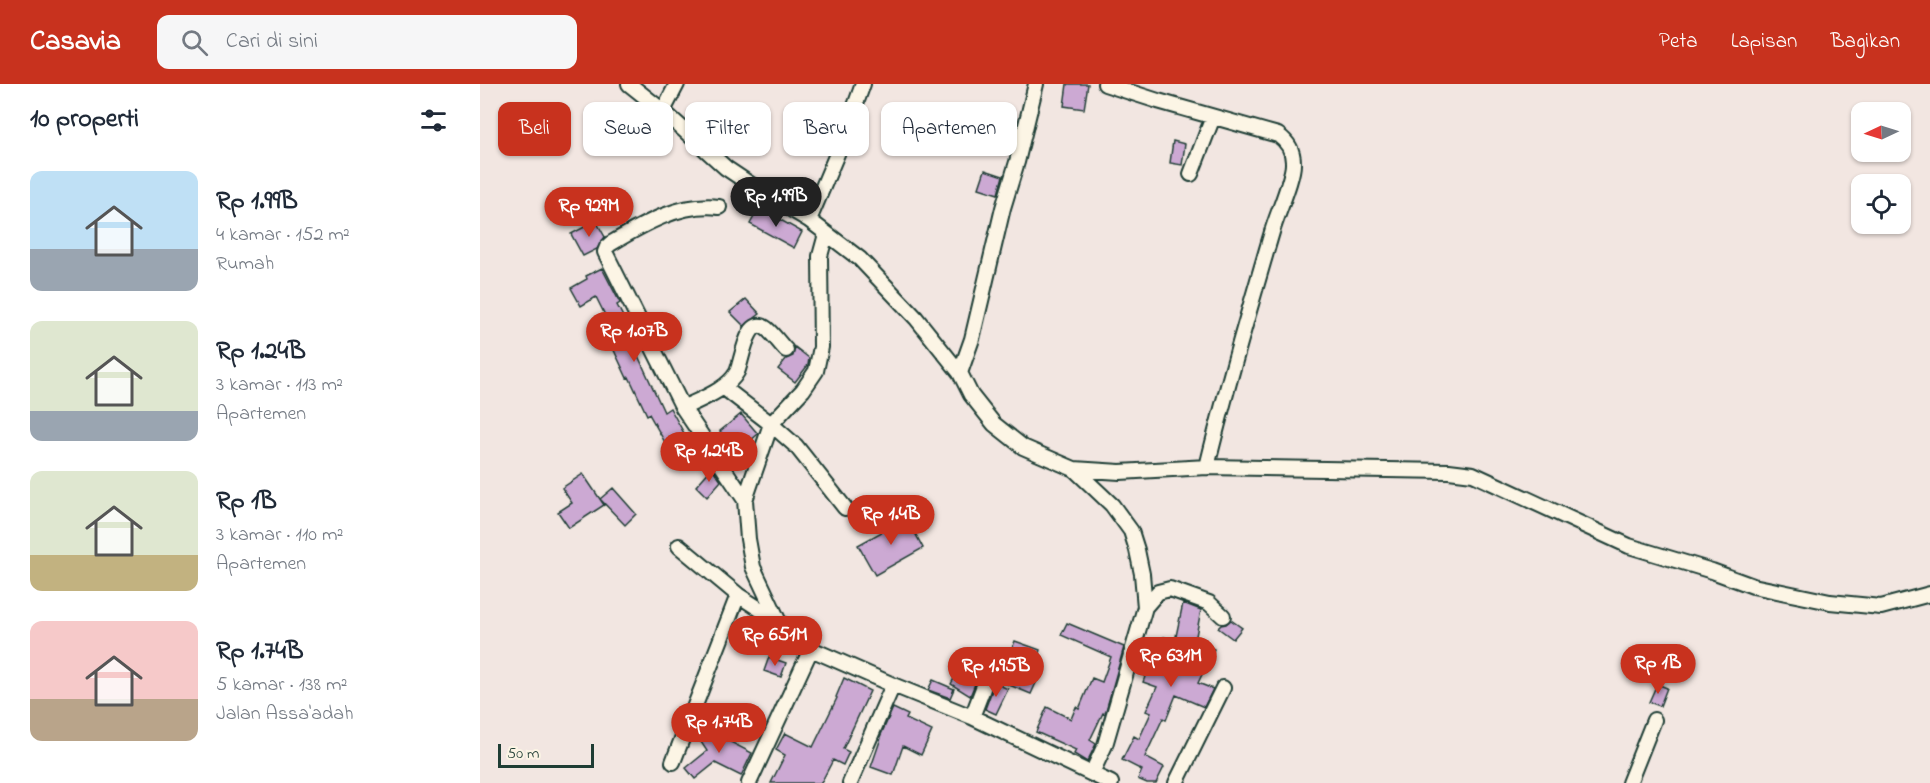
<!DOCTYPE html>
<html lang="id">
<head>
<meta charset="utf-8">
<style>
	body { margin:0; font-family:"Indie Flower",sans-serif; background:#f6f6f7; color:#1f2937; height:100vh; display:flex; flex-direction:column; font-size:22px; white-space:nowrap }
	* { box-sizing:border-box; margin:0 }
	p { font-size:20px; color:#747a83 }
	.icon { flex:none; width:33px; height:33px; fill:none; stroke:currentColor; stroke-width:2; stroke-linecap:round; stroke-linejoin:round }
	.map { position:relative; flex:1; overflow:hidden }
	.panel { display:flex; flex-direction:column; background:#fff; width:480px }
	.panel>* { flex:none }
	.top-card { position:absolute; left:18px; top:18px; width:570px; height:54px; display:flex; gap:12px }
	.needle { width:39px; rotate:266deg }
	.buttons { position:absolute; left:1371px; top:18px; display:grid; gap:12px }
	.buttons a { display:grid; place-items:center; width:60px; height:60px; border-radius:12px; background:#fff; box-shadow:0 2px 4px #0004; font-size:30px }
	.scale { position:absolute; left:18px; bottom:15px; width:96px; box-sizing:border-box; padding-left:6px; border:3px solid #1f3d34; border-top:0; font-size:16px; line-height:21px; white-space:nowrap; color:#1f3d34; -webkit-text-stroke:4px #fcf5e5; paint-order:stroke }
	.price { position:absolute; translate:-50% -51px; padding:0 14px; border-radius:21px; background:#c8321e; color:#fff; font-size:20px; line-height:39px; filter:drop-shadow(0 2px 3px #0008) }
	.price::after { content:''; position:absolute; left:50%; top:36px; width:18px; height:14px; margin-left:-9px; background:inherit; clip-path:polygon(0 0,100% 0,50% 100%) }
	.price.on { background:#222; color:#fff }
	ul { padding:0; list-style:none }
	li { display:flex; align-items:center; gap:18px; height:150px; padding:0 30px }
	li span { display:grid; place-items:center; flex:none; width:168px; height:120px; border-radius:12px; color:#555 }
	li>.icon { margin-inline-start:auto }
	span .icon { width:72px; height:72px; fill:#fffc; stroke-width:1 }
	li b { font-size:26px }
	h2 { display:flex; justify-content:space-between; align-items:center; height:72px; padding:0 30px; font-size:26px }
	.chip { padding:0 21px; border-radius:12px; background:#fff; box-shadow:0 2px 4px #0004; font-size:21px; line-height:54px }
	.chip.on { background:#c8321e; color:#fff }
	header { display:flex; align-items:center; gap:36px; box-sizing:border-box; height:84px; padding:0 30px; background:#c8321e; color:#fff }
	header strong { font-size:28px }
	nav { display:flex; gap:33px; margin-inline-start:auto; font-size:21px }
	.search { width:420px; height:54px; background:#f6f6f7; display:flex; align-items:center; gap:15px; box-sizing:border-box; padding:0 21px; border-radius:12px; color:#747a83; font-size:22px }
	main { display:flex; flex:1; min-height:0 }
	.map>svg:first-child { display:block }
</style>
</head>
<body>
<header>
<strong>Casavia</strong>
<div class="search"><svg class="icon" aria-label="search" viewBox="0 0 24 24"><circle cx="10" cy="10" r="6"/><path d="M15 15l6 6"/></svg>Cari di sini</div>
<nav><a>Peta</a><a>Lapisan</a><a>Bagikan</a></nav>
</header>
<main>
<section class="panel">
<h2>10 properti<svg class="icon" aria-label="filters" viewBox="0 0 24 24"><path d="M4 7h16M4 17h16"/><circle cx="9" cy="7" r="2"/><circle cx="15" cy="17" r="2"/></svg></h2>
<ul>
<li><span style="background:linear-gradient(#bfe0f5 65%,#9aa5b1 0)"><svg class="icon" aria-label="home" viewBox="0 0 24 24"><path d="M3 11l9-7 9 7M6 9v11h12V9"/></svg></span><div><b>Rp 1.99B</b><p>4 kamar · 152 m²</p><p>Rumah</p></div></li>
<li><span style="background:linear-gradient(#dfe7d0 75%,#9aa5b1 0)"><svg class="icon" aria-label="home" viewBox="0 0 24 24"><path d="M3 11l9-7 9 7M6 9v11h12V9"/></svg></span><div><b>Rp 1.24B</b><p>3 kamar · 113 m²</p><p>Apartemen</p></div></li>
<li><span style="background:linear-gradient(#dfe7d0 70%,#c2b280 0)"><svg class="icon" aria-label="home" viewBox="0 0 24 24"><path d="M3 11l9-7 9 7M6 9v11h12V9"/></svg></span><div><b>Rp 1B</b><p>3 kamar · 110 m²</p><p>Apartemen</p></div></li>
<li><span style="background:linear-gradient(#f6c9c9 65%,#b9a48a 0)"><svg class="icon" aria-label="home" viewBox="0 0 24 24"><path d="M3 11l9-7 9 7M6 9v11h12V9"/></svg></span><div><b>Rp 1.74B</b><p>5 kamar · 138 m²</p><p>Jalan Assa'adah</p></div></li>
</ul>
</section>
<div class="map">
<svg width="1450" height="699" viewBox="0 0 1450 699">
	<rect width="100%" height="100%" fill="#f2e6e1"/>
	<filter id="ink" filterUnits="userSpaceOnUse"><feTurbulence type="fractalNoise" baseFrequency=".0167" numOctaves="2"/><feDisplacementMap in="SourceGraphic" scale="12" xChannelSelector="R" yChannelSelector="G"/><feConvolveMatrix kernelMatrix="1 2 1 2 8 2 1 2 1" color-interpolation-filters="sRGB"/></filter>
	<g filter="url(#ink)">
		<path fill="#cca9d3" stroke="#1f3d34" stroke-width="1.5" d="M587,0H608L604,25L584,22Z
			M693,57L705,60L702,81L690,79Z
			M505,86L523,92L518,110L499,104Z
			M281,125L322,148L314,164L270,140L275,131Z
			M116,137L125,153L117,165L103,172L91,150Z
			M122,184L140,219L137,221L151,248L148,250L184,328L190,324L215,369L202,383L195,376L169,330L167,331L149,293L147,294L133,264L137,262L123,234L126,233L116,213L101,222L91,204L107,195L106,192Z
			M266,215L280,230L264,242L250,228Z
			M315,263L329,274L328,281L315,298L298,285L306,275L313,272Z
			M261,330L278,350L257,369L240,347Z
			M232,384L241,397L227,413L216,402Z
			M103,390L124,421L89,444L78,428L92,419L82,404Z
			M133,404L156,430L145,441L120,415Z
			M427,434L443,464L395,491L378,461Z
			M703,519L721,526L710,583L726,561L734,565L718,599L733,605L724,623L696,611L686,636L683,634L665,673L684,683L676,699H667L658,695L662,686L642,676L654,652L659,655L671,629L666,627L677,603L663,598L670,580L672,581L684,553L695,557Z
			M751,536L762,544L753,555L738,544L741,541L746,540Z
			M587,539L644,563L625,630L623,629L610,656L616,660L607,678L594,670L596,666L556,648L567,623L591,635L596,623L599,625L612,594L622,598L631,573L581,551Z
			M535,557L560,566L553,587L560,590L551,610L522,598L534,572L530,570Z
			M289,573L306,579L301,593L284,587Z
			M477,589L495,600L490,612L471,600Z
			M364,594L390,607L363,665L369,668L363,681L353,676L341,699H291L305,671L296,666L305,649L333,663L357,614L356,613Z
			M453,596L474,605L470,614L448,606Z
			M517,600L528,605L516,630L505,625L514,601Z
			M1177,600L1187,604L1180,622L1169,618Z
			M413,624L428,631L426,635L452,647L441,671L423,662L413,691L391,683L401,654L400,653Z
			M228,640L235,650L272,669L261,692L235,679L215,695L206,684L227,667L215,649Z"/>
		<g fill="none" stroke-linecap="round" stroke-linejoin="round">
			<g stroke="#1f3d34" stroke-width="18">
				<path id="minor" d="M149,0L183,27
					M197,0L183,27L246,84L285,110L329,136
					M383,0L362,58L329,136L380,175L436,234L480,289L491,311L514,340L543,363L594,385L632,421L651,447L657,466L662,490L665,523
					M625,0L678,17L798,51C808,58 813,66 813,78C814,93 797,130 792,148C769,226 746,304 727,383
					M711,90L733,33
					M239,123C200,118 162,141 130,160L127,163L125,168L203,324L265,416
					M346,150L340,172L341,263L336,287L323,306L291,340L316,362L365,424
					M480,289L492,255L523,124L537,78L556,0
					M243,303L291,340L265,416L268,455L273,483L299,538L331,565
					M203,324C221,315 247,306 257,288C262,278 267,229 287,245C294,251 300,260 306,266
					M594,385L640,388L727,383L969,387L993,390L1149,462L1232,487L1273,502L1350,518L1401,523L1450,510
					M199,462L258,511L298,537
					M492,633L507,594L516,591
					M193,678L258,511
					M612,689L625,661L665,523L678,508L690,505L729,519L743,532
					M269,699L331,565L413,601L492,633L631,699
					M370,699L413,601
					M696,699L743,604
					M1149,699L1174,636"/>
			</g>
			<use href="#minor" stroke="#fcf5e5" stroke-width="14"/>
		</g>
	</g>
</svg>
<div class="buttons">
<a><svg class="needle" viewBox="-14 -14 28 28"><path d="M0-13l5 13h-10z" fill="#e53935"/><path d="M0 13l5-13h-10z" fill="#747a83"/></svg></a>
<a><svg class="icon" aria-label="locate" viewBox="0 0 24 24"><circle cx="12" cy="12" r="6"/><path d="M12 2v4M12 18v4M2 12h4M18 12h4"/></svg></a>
</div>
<div class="scale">50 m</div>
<b class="price on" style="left:296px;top:144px">Rp 1.99B</b>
<b class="price" style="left:109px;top:154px">Rp 929M</b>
<b class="price" style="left:154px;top:279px">Rp 1.07B</b>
<b class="price" style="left:229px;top:399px">Rp 1.24B</b>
<b class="price" style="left:411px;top:462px">Rp 1.4B</b>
<b class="price" style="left:295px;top:583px">Rp 651M</b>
<b class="price" style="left:691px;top:604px">Rp 631M</b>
<b class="price" style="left:1178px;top:611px">Rp 1B</b>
<b class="price" style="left:516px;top:614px">Rp 1.95B</b>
<b class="price" style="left:239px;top:670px">Rp 1.74B</b>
<div class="top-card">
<a class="chip on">Beli</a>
<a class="chip">Sewa</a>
<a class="chip">Filter</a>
<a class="chip">Baru</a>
<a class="chip">Apartemen</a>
</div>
</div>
</main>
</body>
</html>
